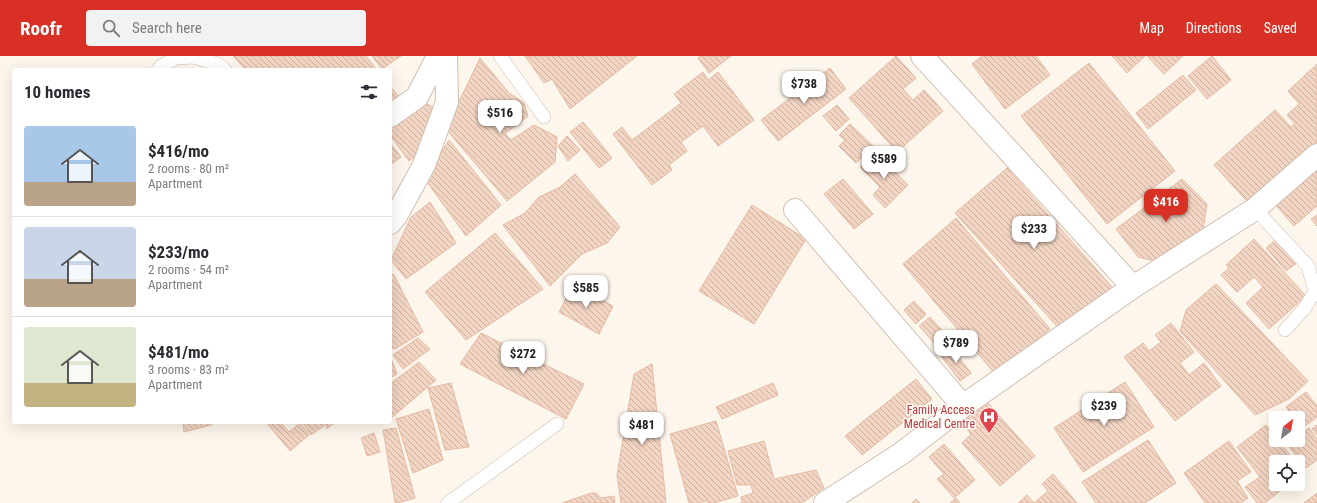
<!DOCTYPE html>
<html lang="en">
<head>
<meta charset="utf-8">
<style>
	body { margin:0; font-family:"Roboto Condensed",sans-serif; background:#f2f2f3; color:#2b2b33; height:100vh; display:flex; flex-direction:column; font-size:15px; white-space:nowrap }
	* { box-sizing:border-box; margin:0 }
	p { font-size:13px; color:#7c7c81 }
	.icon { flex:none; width:22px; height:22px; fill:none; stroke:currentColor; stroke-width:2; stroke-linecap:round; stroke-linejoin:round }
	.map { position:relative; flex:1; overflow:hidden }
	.drawer { position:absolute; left:12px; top:12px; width:380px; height:356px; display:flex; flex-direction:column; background:#fff; border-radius:4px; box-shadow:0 4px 16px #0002 }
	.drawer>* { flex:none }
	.needle { width:26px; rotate:31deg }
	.buttons { position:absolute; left:1269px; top:355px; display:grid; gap:8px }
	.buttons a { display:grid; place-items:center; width:36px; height:36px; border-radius:4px; background:#fff; box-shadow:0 4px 16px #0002; font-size:20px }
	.price { position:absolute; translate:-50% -34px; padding:0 9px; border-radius:8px; background:#fff; color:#222; font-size:13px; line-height:26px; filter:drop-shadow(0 1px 2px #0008) }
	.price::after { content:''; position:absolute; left:50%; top:24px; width:12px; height:9px; margin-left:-6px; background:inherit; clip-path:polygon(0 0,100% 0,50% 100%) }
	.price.selected { background:#d93025; color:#fff }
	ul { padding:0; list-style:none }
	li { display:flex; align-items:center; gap:12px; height:100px; padding:0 12px }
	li+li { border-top:1px solid #e1e1e2 }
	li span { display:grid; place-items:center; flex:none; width:112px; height:80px; border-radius:4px; color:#555 }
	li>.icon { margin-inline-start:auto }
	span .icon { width:48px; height:48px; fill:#fffc; stroke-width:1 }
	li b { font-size:17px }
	h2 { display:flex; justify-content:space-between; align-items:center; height:48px; padding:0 12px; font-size:17px }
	header { display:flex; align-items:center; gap:24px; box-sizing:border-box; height:56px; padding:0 20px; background:#d93025; color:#fff }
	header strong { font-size:19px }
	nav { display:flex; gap:22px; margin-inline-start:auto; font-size:14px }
	.search { width:280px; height:36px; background:#f2f2f3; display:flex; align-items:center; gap:10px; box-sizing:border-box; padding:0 14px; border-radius:4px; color:#7c7c81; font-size:15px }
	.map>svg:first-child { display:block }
</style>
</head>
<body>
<header>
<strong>Roofr</strong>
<div class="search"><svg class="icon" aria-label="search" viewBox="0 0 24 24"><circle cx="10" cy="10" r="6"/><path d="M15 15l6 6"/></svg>Search here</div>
<nav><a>Map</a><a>Directions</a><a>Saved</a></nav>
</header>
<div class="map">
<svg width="1317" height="447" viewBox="0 0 1317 447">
	<defs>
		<pattern id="building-back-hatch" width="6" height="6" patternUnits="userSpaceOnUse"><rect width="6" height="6" fill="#f3d5c3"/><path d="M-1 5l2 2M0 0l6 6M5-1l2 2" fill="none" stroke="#cab0a1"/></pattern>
	</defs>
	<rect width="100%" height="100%" fill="#fdf6ec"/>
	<path fill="url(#building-back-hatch)" stroke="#e6bba3" d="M233,0H366L377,14H246Z
		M372,0H401L382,13Z
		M525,0H637L570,53L552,23L544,27Z
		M700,0H731L709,17L698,2Z
		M896,0L916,22L903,33L913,44L924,34L943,55L897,96L849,42Z
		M982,0H1036L1050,19L1005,53L972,8Z
		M1112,0H1145L1127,17Z
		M1147,0H1183L1164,18Z
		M1212,0L1231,24L1207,43L1188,20Z
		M480,2L509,37L524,47L528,60L505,78L511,84L534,69L557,81L555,106L507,145L446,73Z
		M1089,7L1175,115L1107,168L1021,60Z
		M1317,8V96L1254,153L1214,109L1275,54L1291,71L1295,68L1287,59L1299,48L1288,35Z
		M830,12L846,33L778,85L761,64Z
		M703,16L708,24L718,16L754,64L718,90L703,70L681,86L687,95L669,109L672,114L652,129L613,78L622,71L632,84L681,47L674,38Z
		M1183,19L1196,34L1148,73L1136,57Z
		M390,30L402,45L390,53Z
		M423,45L439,55L423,95L409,105L390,79V71Z
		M837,49L849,63L836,75L823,60Z
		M583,66L612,102L599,112L570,76Z
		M850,68L873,90L856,107L839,90L845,84L839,79Z
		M567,80L580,94L568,105L558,90Z
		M449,84L501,149L466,180L425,123Z
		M390,87L401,101L390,109Z
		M875,96L908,129L885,152L873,139L880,131L860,111Z
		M1317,102V150L1294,170L1270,143Z
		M1007,112L1113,232L1062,276L955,157Z
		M575,118L620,171L607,187L582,198L550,230L503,169L525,157L539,141L560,131Z
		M843,123L873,158L854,173L824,138Z
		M1182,123L1207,148L1203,174L1160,206L1138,201L1116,173Z
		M430,146L456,187L406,223L391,204L411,161Z
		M752,149L806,183L754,268L699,235Z
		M1317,159V170L1311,163Z
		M956,162L1050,273L995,318L903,208Z
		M495,177L543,233L466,284L425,236Z
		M1278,182L1298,206L1286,215L1266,192Z
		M1254,183L1306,240L1269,273L1246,247L1263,231L1254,221L1237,236L1221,219L1229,212L1226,209Z
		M390,218L394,219L423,276L395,293L390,291Z
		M1216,228L1308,325L1289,343L1255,359L1180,275L1186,254Z
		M573,229L613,250L599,278L559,256Z
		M914,245L926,258L916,268L904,254Z
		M930,261L948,281L937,290L919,270Z
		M1171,267L1194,296L1180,307L1189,319L1204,307L1221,330L1175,365L1124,301L1143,287L1149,295L1161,286L1155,279Z
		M481,277L584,328L566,363L460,308Z
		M418,282L430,293L403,313L393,299Z
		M951,291L971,317L960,325L941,300Z
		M390,300L397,318L390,322Z
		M419,306L436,324L390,363V328Z
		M652,308L666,447H621L617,419L634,318Z
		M916,323L932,343L862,399L845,380Z
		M1125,326L1154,371L1083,416L1054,372Z
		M451,327L469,391L445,394L428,332Z
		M773,327L778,339L722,363L716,351Z
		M1306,336L1317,350V361L1302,372L1298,367V362H1294L1286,351Z
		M986,345L1035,400L1000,430L962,387L971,378L961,366Z
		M429,353L443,404L413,417L396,363Z
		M716,365L738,440L714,447H708L707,445L698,447H689L670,378Z
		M183,366H214L211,369L184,376Z
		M266,366H280L289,376L300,367L309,379L290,395Z
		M302,366H325L327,368L311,379Z
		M328,366H336L326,373Z
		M1266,369L1276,382V384H1278L1295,406H1276V428H1289L1265,447H1257L1245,431L1260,421L1237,391Z
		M1317,369V379L1312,373Z
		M396,372L415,442L398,447H395L383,374Z
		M1309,372L1317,383V404L1306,412L1287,388L1292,384H1298V380Z
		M374,377L380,396L367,400L361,382Z
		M1148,384L1176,427L1145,447H1096L1082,426Z
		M764,385L774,423L816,414L824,432L802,447H742L741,441L753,437L751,429H737L728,395Z
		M1229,385L1251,416L1237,425L1248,442L1241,447H1205L1184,417Z
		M944,388L975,424L954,442L937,423L944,418L929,401Z
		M1298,410L1304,417L1298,421Z
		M1053,418L1077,447H1034L1048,435L1042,428Z
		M591,437H596L601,442L614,440L615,447H562Z
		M1317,437V447H1304Z
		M1027,439L1034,447H1018Z
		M956,442L960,447H950Z
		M916,443L920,447H912Z"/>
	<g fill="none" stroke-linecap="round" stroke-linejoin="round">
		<g stroke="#d1beb0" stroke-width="14">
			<path id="lane" d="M500,0L544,61
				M158,14L161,10L176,2L194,1L218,8L225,14
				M1255,153L1308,210L1315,236L1304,253L1285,274
				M448,447L557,368"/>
		</g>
		<g stroke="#d1beb0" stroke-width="24">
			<path id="street" d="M922,0L1133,231
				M390,60L417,41L438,0
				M795,154L963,350
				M390,167L396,160L424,109L447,46L446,0
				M825,447L902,397L963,350L1133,231L1255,153L1317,99"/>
		</g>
		<use href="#lane" stroke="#fff" stroke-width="13"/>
		<use href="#street" stroke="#fff" stroke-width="22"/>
	</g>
	<defs>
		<g id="hospital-pin" transform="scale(1)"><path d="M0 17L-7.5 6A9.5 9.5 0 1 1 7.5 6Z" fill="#e0444e" stroke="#fffaf3"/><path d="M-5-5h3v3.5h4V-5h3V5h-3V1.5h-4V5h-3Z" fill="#fff"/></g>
	</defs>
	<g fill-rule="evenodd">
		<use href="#hospital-pin" x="989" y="361"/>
	</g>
	<g text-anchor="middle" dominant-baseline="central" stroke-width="3" stroke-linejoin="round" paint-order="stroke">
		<g font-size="12" fill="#be3a42" stroke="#fffaf3" text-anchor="end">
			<text x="975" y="354">Family Access<tspan x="975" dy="14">Medical Centre</tspan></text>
		</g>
	</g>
</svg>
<div class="buttons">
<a><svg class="needle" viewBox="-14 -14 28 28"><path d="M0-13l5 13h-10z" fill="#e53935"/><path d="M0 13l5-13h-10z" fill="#7c7c81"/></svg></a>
<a><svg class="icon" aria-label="locate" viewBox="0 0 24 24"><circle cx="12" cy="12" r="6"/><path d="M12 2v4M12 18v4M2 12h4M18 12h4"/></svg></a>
</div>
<b class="price" style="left:804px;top:49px">$738</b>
<b class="price" style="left:500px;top:78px">$516</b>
<b class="price" style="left:884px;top:124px">$589</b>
<b class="price selected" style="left:1166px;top:167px">$416</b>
<b class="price" style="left:1034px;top:194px">$233</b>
<b class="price" style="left:586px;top:253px">$585</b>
<b class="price" style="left:956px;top:308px">$789</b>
<b class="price" style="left:523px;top:319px">$272</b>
<b class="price" style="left:1104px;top:371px">$239</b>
<b class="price" style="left:642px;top:390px">$481</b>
<section class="drawer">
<h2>10 homes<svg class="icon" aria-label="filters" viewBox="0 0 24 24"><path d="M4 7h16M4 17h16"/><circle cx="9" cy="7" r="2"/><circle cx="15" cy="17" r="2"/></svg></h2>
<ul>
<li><span style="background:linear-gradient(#a9c7e8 70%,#b9a48a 0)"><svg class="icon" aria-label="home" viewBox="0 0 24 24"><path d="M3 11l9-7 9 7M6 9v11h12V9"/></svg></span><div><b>$416/mo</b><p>2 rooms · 80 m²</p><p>Apartment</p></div></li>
<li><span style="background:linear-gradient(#c9d6e8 65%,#b9a48a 0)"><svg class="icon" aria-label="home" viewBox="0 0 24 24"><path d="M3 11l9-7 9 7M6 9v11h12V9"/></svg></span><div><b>$233/mo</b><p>2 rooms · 54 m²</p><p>Apartment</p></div></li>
<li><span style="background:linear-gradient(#dfe7d0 70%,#c2b280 0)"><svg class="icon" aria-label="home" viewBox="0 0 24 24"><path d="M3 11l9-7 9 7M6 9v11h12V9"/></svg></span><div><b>$481/mo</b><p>3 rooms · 83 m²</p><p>Apartment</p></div></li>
</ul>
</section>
</div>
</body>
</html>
